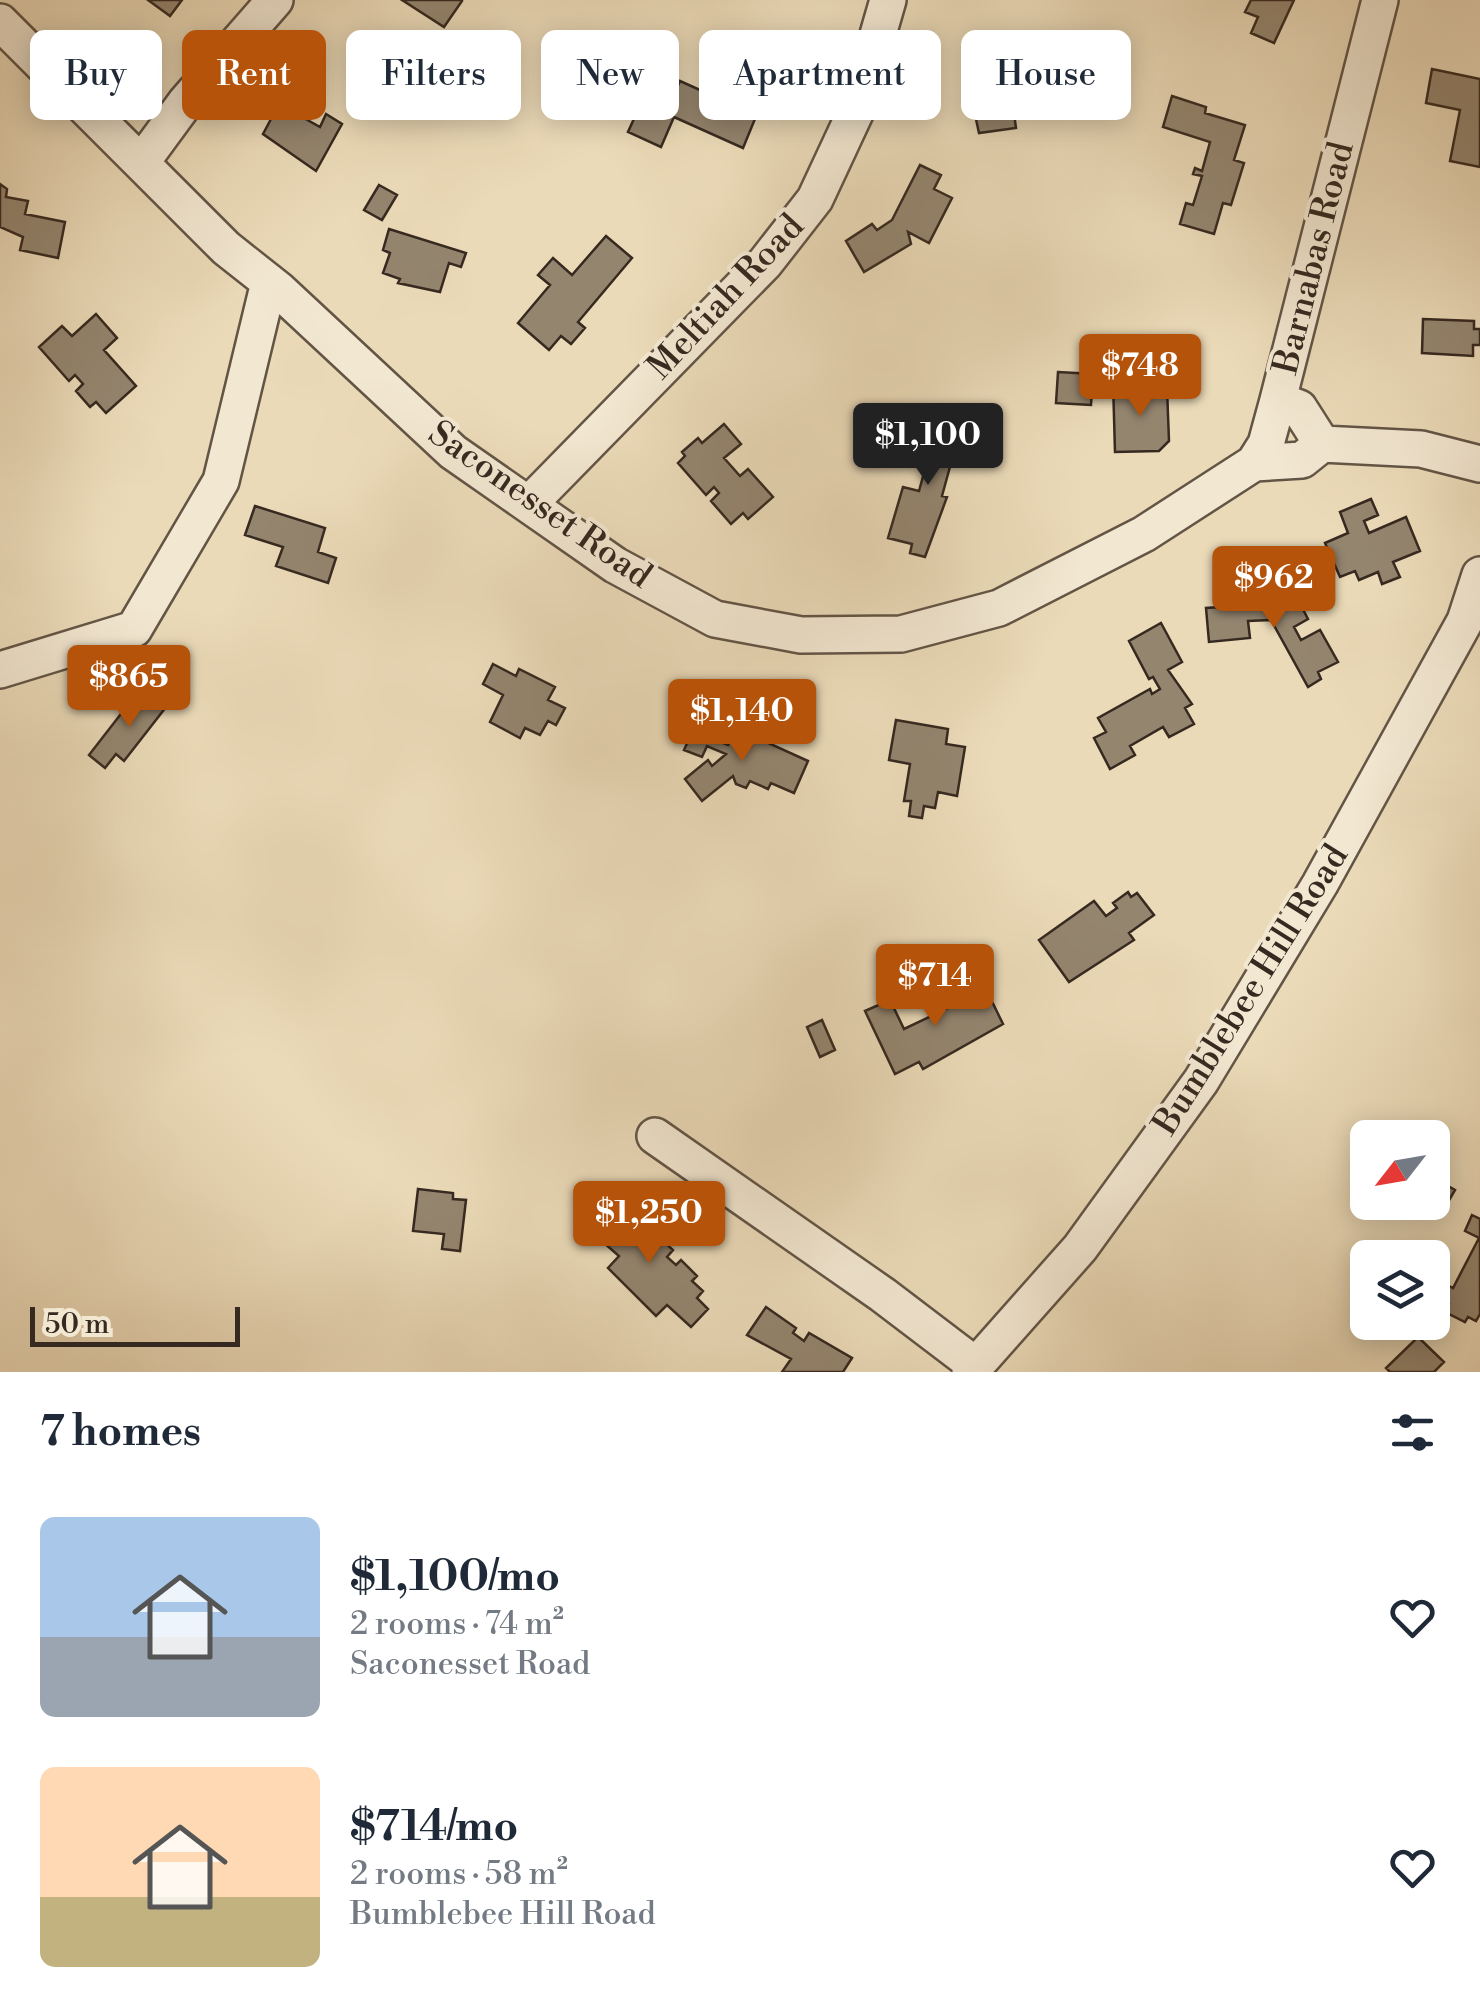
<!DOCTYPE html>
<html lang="en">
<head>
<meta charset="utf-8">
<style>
	body { margin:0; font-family:"Libre Bodoni",serif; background:#f6f6f7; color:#1f2937; height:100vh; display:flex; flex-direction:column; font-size:38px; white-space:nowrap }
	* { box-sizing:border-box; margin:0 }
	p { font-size:32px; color:#747a83 }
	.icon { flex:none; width:55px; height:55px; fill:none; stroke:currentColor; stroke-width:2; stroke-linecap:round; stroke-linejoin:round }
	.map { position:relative; height:1372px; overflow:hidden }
	.details { display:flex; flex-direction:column; background:#fff; flex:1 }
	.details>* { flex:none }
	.hud { position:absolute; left:30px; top:30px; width:1420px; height:90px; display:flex; gap:20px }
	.needle { width:65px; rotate:239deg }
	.fabs { position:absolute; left:1350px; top:1120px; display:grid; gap:20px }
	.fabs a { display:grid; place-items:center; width:100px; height:100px; border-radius:15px; background:#fff; box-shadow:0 5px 25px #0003; font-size:50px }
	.scale { position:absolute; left:30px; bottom:25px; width:210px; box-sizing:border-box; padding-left:10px; border:5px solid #362920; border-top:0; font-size:28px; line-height:35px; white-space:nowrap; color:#362920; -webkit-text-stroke:8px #f2e7d1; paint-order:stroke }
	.price { position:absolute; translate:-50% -85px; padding:0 22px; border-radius:10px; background:#b45309; color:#fff; font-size:32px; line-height:65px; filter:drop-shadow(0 2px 5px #0008) }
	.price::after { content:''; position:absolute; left:50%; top:60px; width:30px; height:22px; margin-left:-15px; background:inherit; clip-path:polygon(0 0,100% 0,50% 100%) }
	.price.selected { background:#222; color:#fff }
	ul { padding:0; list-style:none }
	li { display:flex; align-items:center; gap:30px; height:250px; padding:0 40px }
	li span { display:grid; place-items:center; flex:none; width:280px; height:200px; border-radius:15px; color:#555 }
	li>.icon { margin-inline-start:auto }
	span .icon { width:120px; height:120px; fill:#fffc; stroke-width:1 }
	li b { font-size:42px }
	h2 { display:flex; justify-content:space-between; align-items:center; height:120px; padding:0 40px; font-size:42px }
	.chip { padding:0 35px; border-radius:15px; background:#fff; box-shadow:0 5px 25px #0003; font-size:35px; line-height:90px }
	.chip.selected { background:#b45309; color:#fff }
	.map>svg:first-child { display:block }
</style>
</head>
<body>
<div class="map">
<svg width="1480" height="1372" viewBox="0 0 1480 1372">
	<rect width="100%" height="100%" fill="#ebdab8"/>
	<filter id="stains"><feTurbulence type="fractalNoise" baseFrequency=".002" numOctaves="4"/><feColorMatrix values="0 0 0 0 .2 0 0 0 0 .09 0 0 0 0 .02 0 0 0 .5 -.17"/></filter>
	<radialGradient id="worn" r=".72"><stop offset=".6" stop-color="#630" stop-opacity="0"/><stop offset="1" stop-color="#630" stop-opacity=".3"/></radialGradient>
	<path fill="#94856f" stroke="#362920" stroke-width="2.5" d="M148,0H182L170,16Z
		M402,0H461L462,1L444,27Z
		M1251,0H1294L1274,43L1251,33L1258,17L1245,12Z
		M1432,69L1480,79V167L1450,161L1460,110L1426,103Z
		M995,71L998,92L1011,91L1016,128L979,133L969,87H973L972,74Z
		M721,72L749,84L739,106L757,114L743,148L674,117L661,147L628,132L643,99L667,110L680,81L711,95Z
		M789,74L804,80L796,103L780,97Z
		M1172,96L1206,107L1205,113L1245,125L1234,160L1244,163L1231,205L1223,203L1214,234L1180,224L1186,203L1193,205L1202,176L1193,174L1195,168L1202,171L1210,142L1163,127Z
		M279,104L320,127L326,114L342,124L316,171L263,134Z
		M920,165L941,175L934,189L952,198L929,243L908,232L911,244L864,272L846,241L872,224L877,230L892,220Z
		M0,184L7,189L6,197L28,201L25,214L65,222L58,258L20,250L23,237L0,227Z
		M379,185L397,195L382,220L364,210Z
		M389,229L466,253L461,267L449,263L440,292L398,283L400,279L383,273L390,253L383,250Z
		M606,236L632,258L578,322L585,328L571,344L561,336L549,350L518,323L550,285L538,275L553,258L572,275Z
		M96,314L117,338L104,350L136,386L106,413L96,402L90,407L76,391L83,384L75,375L69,381L39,347L62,326L72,336Z
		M1423,319L1474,321V329H1480V345H1473V356L1422,353Z
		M1058,372L1093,374L1091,405L1056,403Z
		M1128,381V389L1167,388L1169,441L1159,451L1115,452L1113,382Z
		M935,411L963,419L942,496L947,497L925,557L910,553L912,544L888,538L903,487L919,491L931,447L925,445Z
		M724,424L741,444L724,458L740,476L748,469L773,497L748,519L743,513L731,524L711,501L719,493L714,487L706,495L678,463L685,456L682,452L698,438L702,443Z
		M1371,499L1378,515L1364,521L1369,533L1406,517L1420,551L1393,562L1400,577L1382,584L1378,572L1359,580L1355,571L1340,577L1325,543L1348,533L1340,512Z
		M255,506L325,528L318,552L336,558L328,583L276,566L283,547L245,535Z
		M1292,588L1308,619L1294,627L1301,640L1320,630L1338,662L1318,672L1321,679L1308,687L1271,620L1248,621L1250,638L1209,642L1206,608L1220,607L1219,599L1230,598L1231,605L1267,602Z
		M1161,623L1182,662L1168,670L1192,704L1185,708L1194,724L1169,737L1163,727L1130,746L1135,755L1110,769L1094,738L1106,732L1098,718L1150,689L1152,694L1160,689L1153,677L1149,679L1129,641Z
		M493,664L516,676L519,669L555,687L548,700L565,708L556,725L548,721L540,735L525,728L520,738L490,722L503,695L483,684Z
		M154,689L170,702L124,761L116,754L105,768L89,755L124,710L133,717Z
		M896,720L948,729L946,744L965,747L957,796L938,792L935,808L924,806L922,818L909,816L911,801H904L910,764L889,760Z
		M696,723L711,730L708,737L728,745L731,738L751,746L755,737L808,761L794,793L771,783L768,789L750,781L746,788L736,784L733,776L702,801L685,779L708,760L712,766L726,754L707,746L702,757L684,750Z
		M1128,892L1131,897L1137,893L1154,915L1129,933L1134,940L1069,982L1039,940L1094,901L1106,916L1117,908L1113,903Z
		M983,983L1003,1024L923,1069L919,1062L895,1074L865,1011L890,1000L904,1029L946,1009L943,1002Z
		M822,1020L835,1050L820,1057L807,1027Z
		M1432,1177L1455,1190L1444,1209L1432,1202Z
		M418,1189L453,1193V1199L466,1200L460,1251L442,1249L444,1234L413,1231Z
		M612,1197L639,1222L628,1234L634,1241L648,1227L673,1250L667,1257L676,1265L681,1260L697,1276L692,1281L703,1291L697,1298L708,1309L691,1327L667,1305L656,1316L608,1268L619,1256L604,1243L609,1238L590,1221Z
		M1472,1215L1480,1219V1314L1476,1321L1468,1317L1465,1322L1445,1312L1449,1304L1434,1296L1441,1282L1453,1288L1479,1238L1465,1231Z
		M766,1307L796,1328L793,1333L804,1341L809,1333L852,1358L843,1372H782L791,1359L747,1335Z
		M1418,1337L1444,1362L1434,1372H1390L1386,1368Z"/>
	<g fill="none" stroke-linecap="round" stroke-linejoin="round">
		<g stroke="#635546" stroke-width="40">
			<path id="minor" d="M0,22L226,248L279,290L453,452L615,565L715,619L801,635L901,634L999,608L1144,534L1254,463L1302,460L1322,444L1421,449L1480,464
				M141,163L185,103L275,0
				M1322,444L1299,408L1278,400L1380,0
				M1254,463L1266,444L1278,400
				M529,504L765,263L815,199L856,111L888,0
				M0,670L134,629L221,481L269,282
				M655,1136L883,1295L975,1365
				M970,1372L1080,1248L1201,1081L1320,884L1465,621L1480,575"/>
		</g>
		<use href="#minor" stroke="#f2e7d1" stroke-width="35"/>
	</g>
	<g text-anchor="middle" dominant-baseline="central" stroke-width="8" stroke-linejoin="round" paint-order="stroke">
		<g font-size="35" fill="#362920" stroke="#f2e7d1">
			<text transform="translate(1314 258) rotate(-76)">Barnabas Road</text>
			<text transform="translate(726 297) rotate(-47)">Meltiah Road</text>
			<text transform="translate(540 505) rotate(35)">Saconesset Road</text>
			<text transform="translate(1251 990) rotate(-58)">Bumblebee Hill Road</text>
		</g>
	</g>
	<rect width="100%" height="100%" filter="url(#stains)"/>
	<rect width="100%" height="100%" fill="url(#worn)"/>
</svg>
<div class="fabs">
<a><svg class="needle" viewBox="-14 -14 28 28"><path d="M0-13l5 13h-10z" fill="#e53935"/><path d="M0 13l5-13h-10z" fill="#747a83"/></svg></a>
<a><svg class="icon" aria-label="layers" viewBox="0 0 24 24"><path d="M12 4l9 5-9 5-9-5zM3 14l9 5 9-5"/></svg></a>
</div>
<div class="scale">50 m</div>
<b class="price" style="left:1140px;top:419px">$748</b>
<b class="price selected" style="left:928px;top:488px">$1,100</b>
<b class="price" style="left:1274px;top:631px">$962</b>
<b class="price" style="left:129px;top:730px">$865</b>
<b class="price" style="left:742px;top:764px">$1,140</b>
<b class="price" style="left:935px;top:1029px">$714</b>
<b class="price" style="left:649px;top:1266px">$1,250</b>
<div class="hud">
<a class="chip">Buy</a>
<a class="chip selected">Rent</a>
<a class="chip">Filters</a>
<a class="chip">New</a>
<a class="chip">Apartment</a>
<a class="chip">House</a>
</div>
</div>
<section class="details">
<h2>7 homes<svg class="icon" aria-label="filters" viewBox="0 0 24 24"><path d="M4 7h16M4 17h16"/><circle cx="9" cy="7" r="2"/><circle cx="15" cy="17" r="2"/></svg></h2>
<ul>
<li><span style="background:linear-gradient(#a9c7e8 60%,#9aa5b1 0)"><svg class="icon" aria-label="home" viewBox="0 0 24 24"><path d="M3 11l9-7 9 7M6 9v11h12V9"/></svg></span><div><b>$1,100/mo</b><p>2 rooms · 74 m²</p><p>Saconesset Road</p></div><svg class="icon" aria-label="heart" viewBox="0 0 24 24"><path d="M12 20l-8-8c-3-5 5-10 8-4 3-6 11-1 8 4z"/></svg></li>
<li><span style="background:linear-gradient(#ffd9b3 65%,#c2b280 0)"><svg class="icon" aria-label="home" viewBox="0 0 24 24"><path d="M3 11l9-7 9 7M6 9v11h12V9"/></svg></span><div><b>$714/mo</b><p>2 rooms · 58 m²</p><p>Bumblebee Hill Road</p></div><svg class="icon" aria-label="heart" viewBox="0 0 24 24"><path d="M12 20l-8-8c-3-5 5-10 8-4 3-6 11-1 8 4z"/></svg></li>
</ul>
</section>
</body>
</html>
